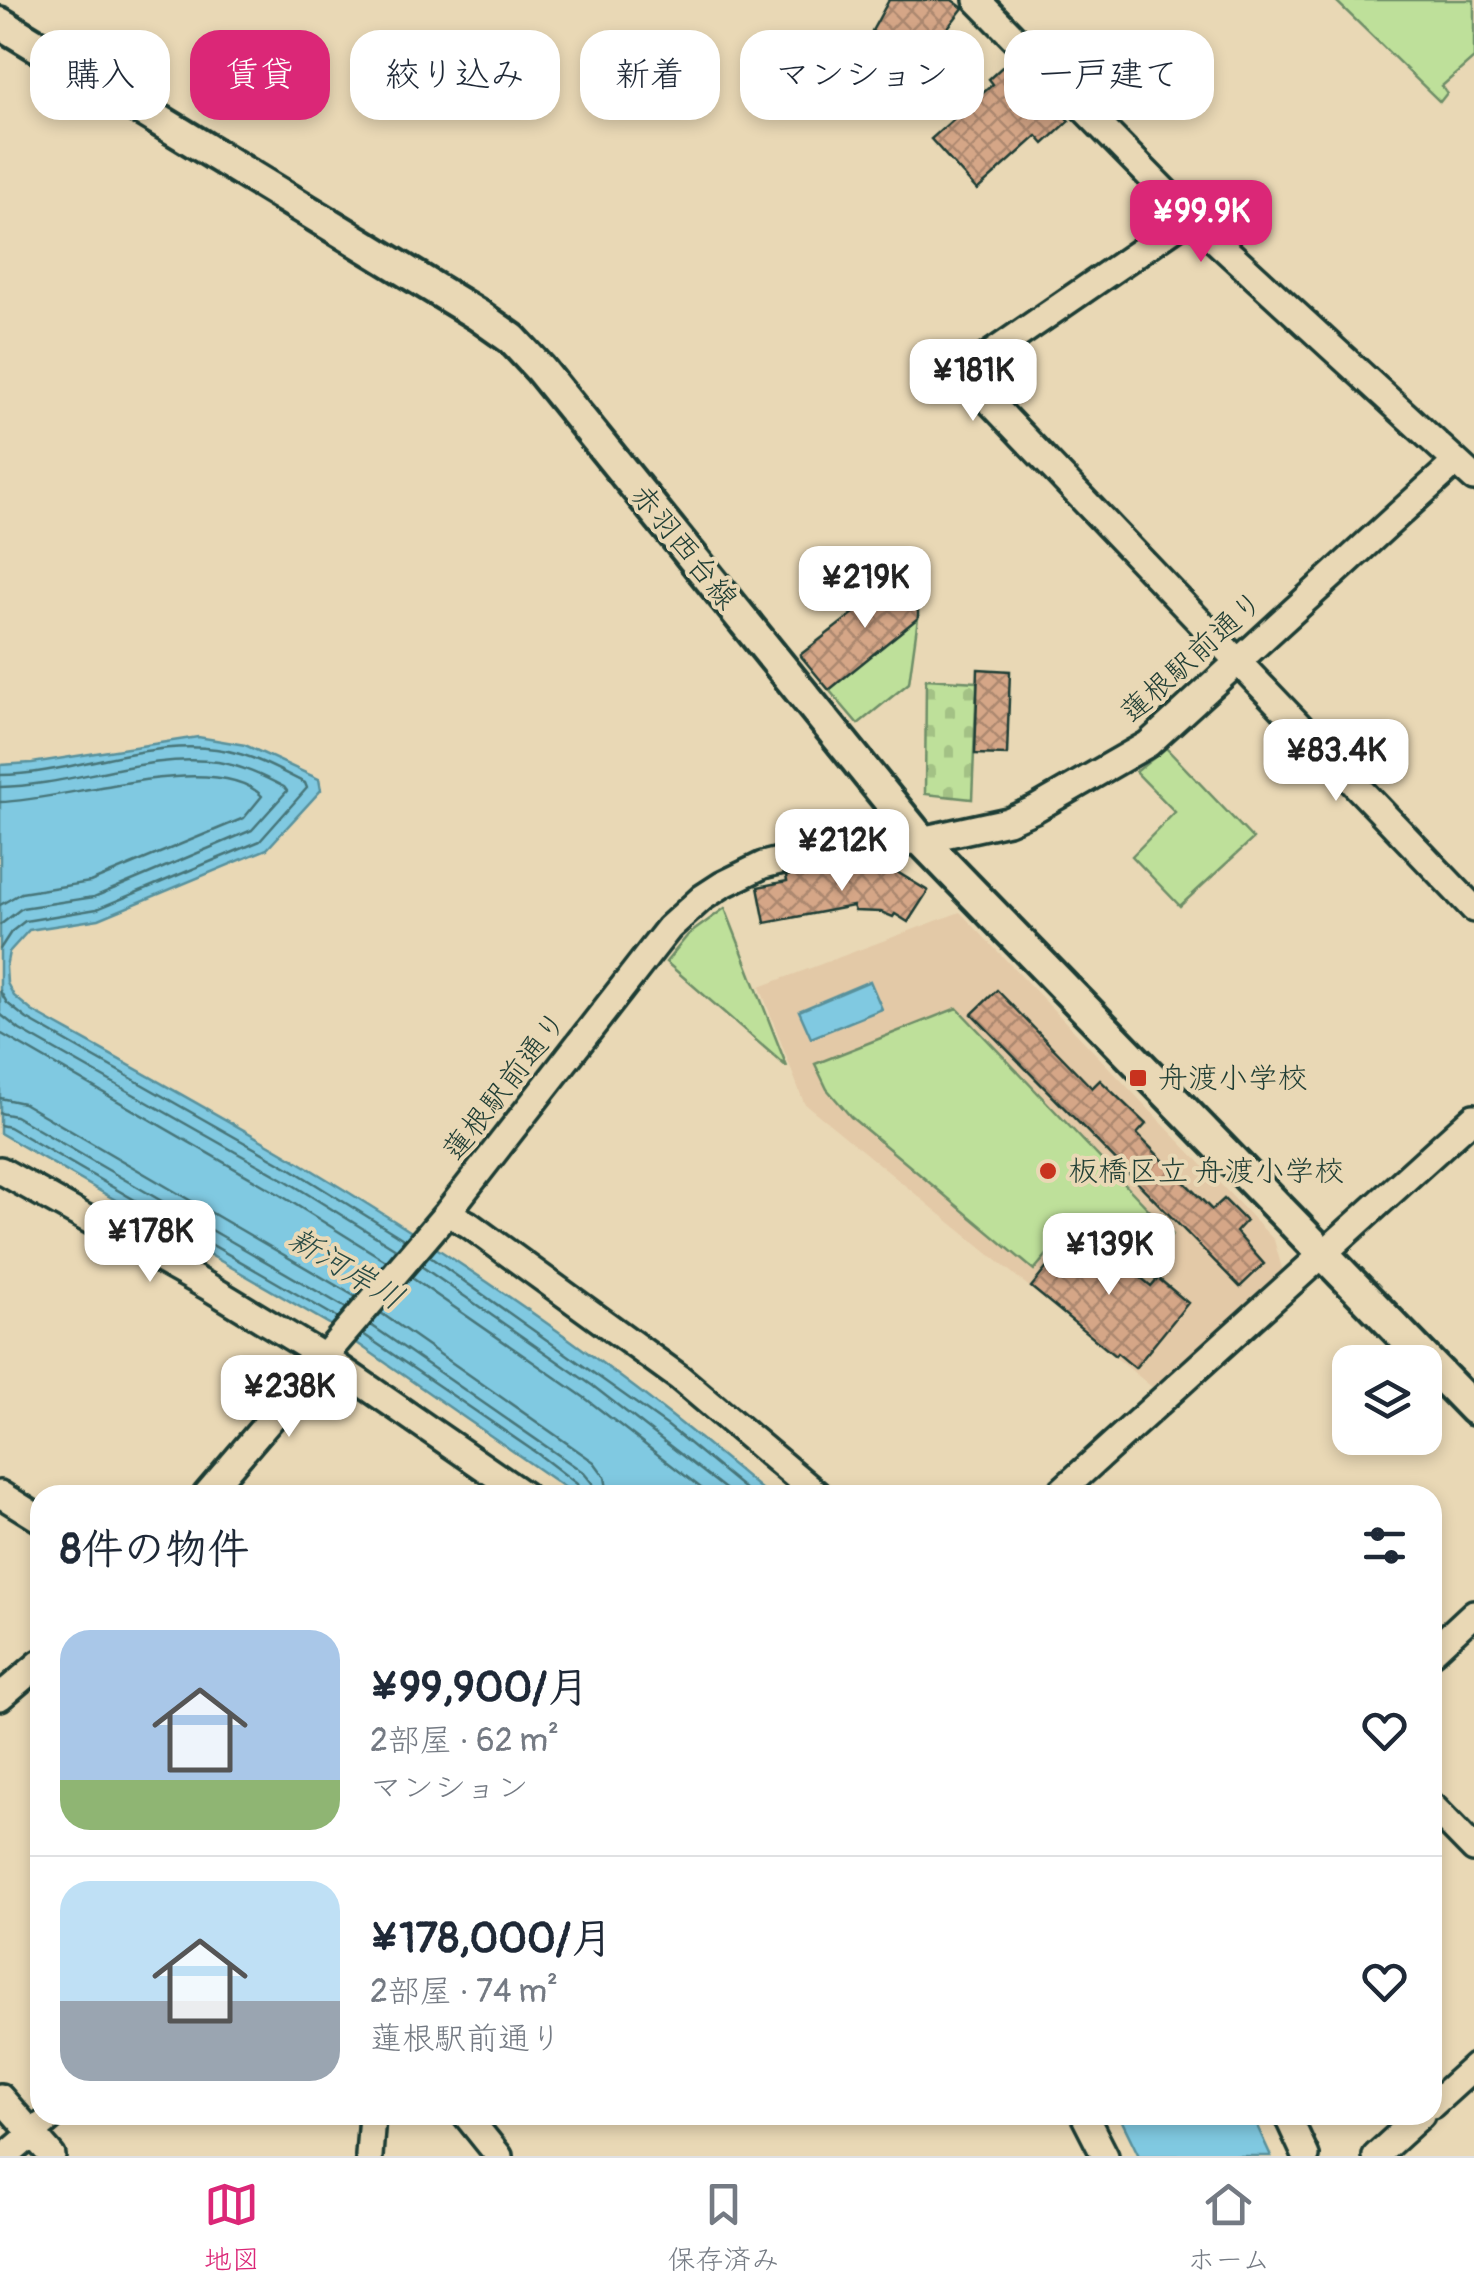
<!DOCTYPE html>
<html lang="ja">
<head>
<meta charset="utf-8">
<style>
	body { margin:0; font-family:Pangolin,"Klee One",sans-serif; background:#f6f6f7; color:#1f2937; height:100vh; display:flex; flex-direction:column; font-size:38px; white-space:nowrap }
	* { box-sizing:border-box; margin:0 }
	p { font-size:32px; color:#747a83 }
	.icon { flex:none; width:55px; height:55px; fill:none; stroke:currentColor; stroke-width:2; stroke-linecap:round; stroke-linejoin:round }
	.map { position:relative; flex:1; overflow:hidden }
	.sheet { position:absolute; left:30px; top:1485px; width:1412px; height:640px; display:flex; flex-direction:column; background:#fff; border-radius:30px; box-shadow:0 5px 15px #0003 }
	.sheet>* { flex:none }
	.top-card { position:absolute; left:30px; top:30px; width:1415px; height:90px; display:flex; gap:20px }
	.controls { position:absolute; left:1332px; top:1345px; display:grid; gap:20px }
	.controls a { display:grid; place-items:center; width:110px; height:110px; border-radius:20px; background:#fff; box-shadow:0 5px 15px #0003; font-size:50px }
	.price { position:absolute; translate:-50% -85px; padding:0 22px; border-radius:20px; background:#fff; color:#222; font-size:32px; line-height:65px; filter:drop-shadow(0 2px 5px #0008) }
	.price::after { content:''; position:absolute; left:50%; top:60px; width:30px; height:22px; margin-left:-15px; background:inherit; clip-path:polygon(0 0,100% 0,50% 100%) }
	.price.on { background:#db2777; color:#fff }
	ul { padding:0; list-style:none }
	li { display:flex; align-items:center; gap:30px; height:250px; padding:0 30px }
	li+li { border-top:2px solid #e0e1e3 }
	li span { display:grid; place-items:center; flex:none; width:280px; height:200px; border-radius:30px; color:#555 }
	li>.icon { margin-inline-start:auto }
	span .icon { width:120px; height:120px; fill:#fffc; stroke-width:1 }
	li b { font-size:42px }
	h2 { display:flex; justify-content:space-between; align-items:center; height:120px; padding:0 30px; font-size:42px }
	.chip { padding:0 35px; border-radius:30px; background:#fff; box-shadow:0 5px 15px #0003; font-size:35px; line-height:90px }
	.chip.on { background:#db2777; color:#fff }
	.tabs { display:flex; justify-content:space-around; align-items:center; height:140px; border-top:2px solid #e0e1e3; background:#fff; font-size:28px; color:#747a83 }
	.tabs a { display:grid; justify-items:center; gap:5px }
	.tabs .on { color:#db2777 }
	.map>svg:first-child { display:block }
</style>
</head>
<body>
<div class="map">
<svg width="1474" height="2156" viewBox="0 0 1474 2156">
	<defs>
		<pattern id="cemetery-stones" width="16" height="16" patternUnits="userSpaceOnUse" patternTransform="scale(2.5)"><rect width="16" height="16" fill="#bee09a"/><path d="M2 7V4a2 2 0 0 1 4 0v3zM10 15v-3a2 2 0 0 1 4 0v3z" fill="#a3c185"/></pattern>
		<pattern id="building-cross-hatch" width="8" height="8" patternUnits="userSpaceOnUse" patternTransform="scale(2.5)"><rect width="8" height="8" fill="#d5a687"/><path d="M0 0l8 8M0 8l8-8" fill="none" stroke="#ac886f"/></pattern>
	</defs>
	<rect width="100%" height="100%" fill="#e9d8b5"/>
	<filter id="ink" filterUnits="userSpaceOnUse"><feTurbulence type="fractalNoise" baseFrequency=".01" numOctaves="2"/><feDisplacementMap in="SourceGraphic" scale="20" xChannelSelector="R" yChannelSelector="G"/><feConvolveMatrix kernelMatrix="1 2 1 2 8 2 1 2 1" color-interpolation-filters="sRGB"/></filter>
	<g filter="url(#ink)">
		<path fill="#e3c9a7" d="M960,912L1274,1240L1283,1272L1158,1392L804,1103L760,987Z"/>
		<path fill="url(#cemetery-stones)" stroke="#6e8e67" stroke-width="2.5" d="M926,679L977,682L972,799L925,794Z"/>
		<path fill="#bee09a" stroke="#6e8e67" stroke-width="2.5" d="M1335,0H1474V58L1442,86L1447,93L1440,102Z
			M918,618L909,683L858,724L829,690Z
			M1166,748L1253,839L1180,906L1132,856L1175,812L1136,772Z
			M725,908L787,1067L666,962L688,935Z
			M957,1008L1172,1234L1142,1271L1077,1219L1034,1270L851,1117L827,1089L815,1064Z"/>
		<path fill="#80c9e1" stroke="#59919c" stroke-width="2.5" d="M198,737L245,745L319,779L321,790L267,849L99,919L29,930L9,952L6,967L7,983L14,996L32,1011C120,1060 209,1109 297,1161C461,1259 622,1370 768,1495H576L331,1325L0,1133V765L32,763Z
			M870,981L882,1009L811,1038L799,1011Z
			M1119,2115H1252L1271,2156H1139Z"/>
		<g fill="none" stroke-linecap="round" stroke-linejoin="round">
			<path stroke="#467579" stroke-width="2.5" d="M0,775C79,774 162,731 240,754C263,760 284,773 305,783L307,788L260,841L97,909L25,921L11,932L0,949
				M0,787C71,786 148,752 218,762C242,766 263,776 284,787L287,791L252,830L94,897L22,908L0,925
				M0,802C64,801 216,749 262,796L244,818L90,882L21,893L0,905
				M0,991L7,1003L27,1019L291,1169L405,1240
				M0,1014L20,1030L285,1180L396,1249
				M0,1033L277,1193L386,1261
				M0,1098L23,1103L356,1297
				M0,1113L15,1116L346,1308
				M0,1125L9,1127L338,1318
				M430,1257L668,1426L752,1495
				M421,1266L593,1386L733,1495
				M412,1278L585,1398L710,1495
				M381,1313L594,1462L605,1477L608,1495
				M371,1325L583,1472L592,1483L593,1495
				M363,1334L538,1454L577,1484L581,1495"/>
		</g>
		<path fill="url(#building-cross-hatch)" stroke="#1f3d34" stroke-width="2.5" d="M889,0H952L963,8L919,65L872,31Z
			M1012,58L1069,121L1044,144L1037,136L977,190L931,139L993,84L989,79Z
			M918,563V618L829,690L800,655Z
			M978,669L1010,671L1007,755L975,754Z
			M867,865L892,869L928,891L908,922L895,914L893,917L881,912L855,911L853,906L765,923L758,887L787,881L786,876L806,871L807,877Z
			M997,990L1092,1088L1100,1080L1146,1124L1137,1134L1212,1210L1224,1199L1246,1221L1236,1232L1264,1264L1240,1287L972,1014Z
			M1080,1227L1151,1286L1158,1278L1188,1303L1135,1368L1117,1353L1115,1356L1031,1287Z"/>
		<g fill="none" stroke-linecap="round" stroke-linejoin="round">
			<g stroke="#1f3d34" stroke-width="32">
				<path id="minor" d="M977,0L1190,217L1474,478
					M1190,217L982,360L972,383L1474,909
					M0,1170L207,1286L324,1357L524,1495
					M447,1213L468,1224L680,1378L818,1495
					M0,1494L40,1519
					M206,1495L447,1213L654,947L669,928L702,898L722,885L763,865L811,853L921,840L1008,821L1035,809L1148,744L1456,462
					M1057,1495L1474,1117
					M1432,1652L1474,1613
					M0,1697L40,1663
					M1432,1806L1474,1849
					M0,2097L52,2156
					M1432,2105L1474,2067
					M466,2115L499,2156
					M1084,2115L1105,2156
					M1287,2115L1306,2156
					M6,2156L54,2115
					M369,2156L372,2115
					M1376,2156L1421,2115"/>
			</g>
			<g stroke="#1f3d34" stroke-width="38">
				<path id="major" d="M0,23L478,315L512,339L540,369L921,840L1474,1409"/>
			</g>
			<use href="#minor" stroke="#e9d8b5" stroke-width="25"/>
			<use href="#major" stroke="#e9d8b5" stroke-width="30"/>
		</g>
	</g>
	<g fill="#c8321e" stroke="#e9d8b5" stroke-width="4">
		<rect x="1128" y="1068" width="20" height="20" rx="5"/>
		<circle cx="1048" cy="1171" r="10"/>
	</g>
	<g text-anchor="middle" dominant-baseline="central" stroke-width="8" stroke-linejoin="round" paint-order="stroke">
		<g font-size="30" fill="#1f3d34" stroke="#e9d8b5">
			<text transform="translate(684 547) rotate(51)">赤羽西台線</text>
			<text transform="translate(1192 657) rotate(-42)">蓮根駅前通り</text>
			<text transform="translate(505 1086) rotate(-52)">蓮根駅前通り</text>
		</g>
		<g font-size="30" fill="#1f3d34" stroke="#e9d8b5" text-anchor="start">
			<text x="1158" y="1078">舟渡小学校</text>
			<text x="1068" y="1171">板橋区立 舟渡小学校</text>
		</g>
		<g font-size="32" font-style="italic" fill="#294b45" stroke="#e9d8b5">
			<text transform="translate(346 1269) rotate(31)">新河岸川</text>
		</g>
	</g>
</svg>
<div class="controls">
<a><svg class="icon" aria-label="layers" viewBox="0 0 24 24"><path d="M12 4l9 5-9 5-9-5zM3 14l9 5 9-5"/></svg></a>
</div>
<b class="price on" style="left:1201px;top:265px">¥99.9K</b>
<b class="price" style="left:973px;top:424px">¥181K</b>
<b class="price" style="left:865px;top:631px">¥219K</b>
<b class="price" style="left:1336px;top:804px">¥83.4K</b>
<b class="price" style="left:842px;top:894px">¥212K</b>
<b class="price" style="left:150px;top:1285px">¥178K</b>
<b class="price" style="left:1109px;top:1298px">¥139K</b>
<b class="price" style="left:289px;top:1440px">¥238K</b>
<div class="top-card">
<a class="chip">購入</a>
<a class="chip on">賃貸</a>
<a class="chip">絞り込み</a>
<a class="chip">新着</a>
<a class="chip">マンション</a>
<a class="chip">一戸建て</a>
</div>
<section class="sheet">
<h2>8件の物件<svg class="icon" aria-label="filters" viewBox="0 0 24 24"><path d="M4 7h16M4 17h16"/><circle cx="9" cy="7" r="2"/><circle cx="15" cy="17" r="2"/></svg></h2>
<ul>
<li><span style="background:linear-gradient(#a9c7e8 75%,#8fb573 0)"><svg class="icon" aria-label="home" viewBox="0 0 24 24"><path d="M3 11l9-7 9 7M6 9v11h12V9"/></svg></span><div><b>¥99,900/月</b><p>2部屋 · 62 m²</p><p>マンション</p></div><svg class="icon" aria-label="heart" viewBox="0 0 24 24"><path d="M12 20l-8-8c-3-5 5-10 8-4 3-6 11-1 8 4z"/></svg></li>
<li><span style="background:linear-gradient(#bfe0f5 60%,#9aa5b1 0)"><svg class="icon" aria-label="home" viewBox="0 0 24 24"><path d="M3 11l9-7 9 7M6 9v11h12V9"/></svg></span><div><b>¥178,000/月</b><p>2部屋 · 74 m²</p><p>蓮根駅前通り</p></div><svg class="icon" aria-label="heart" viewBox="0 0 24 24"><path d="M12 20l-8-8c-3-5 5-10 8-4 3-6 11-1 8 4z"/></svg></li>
</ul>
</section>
</div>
<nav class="tabs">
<a class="on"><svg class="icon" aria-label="map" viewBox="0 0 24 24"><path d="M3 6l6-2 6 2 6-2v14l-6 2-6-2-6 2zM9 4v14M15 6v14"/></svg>地図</a>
<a><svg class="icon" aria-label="saved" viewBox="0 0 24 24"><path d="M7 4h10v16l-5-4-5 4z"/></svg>保存済み</a>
<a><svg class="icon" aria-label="home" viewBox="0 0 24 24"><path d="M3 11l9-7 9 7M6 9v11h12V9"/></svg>ホーム</a>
</nav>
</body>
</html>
